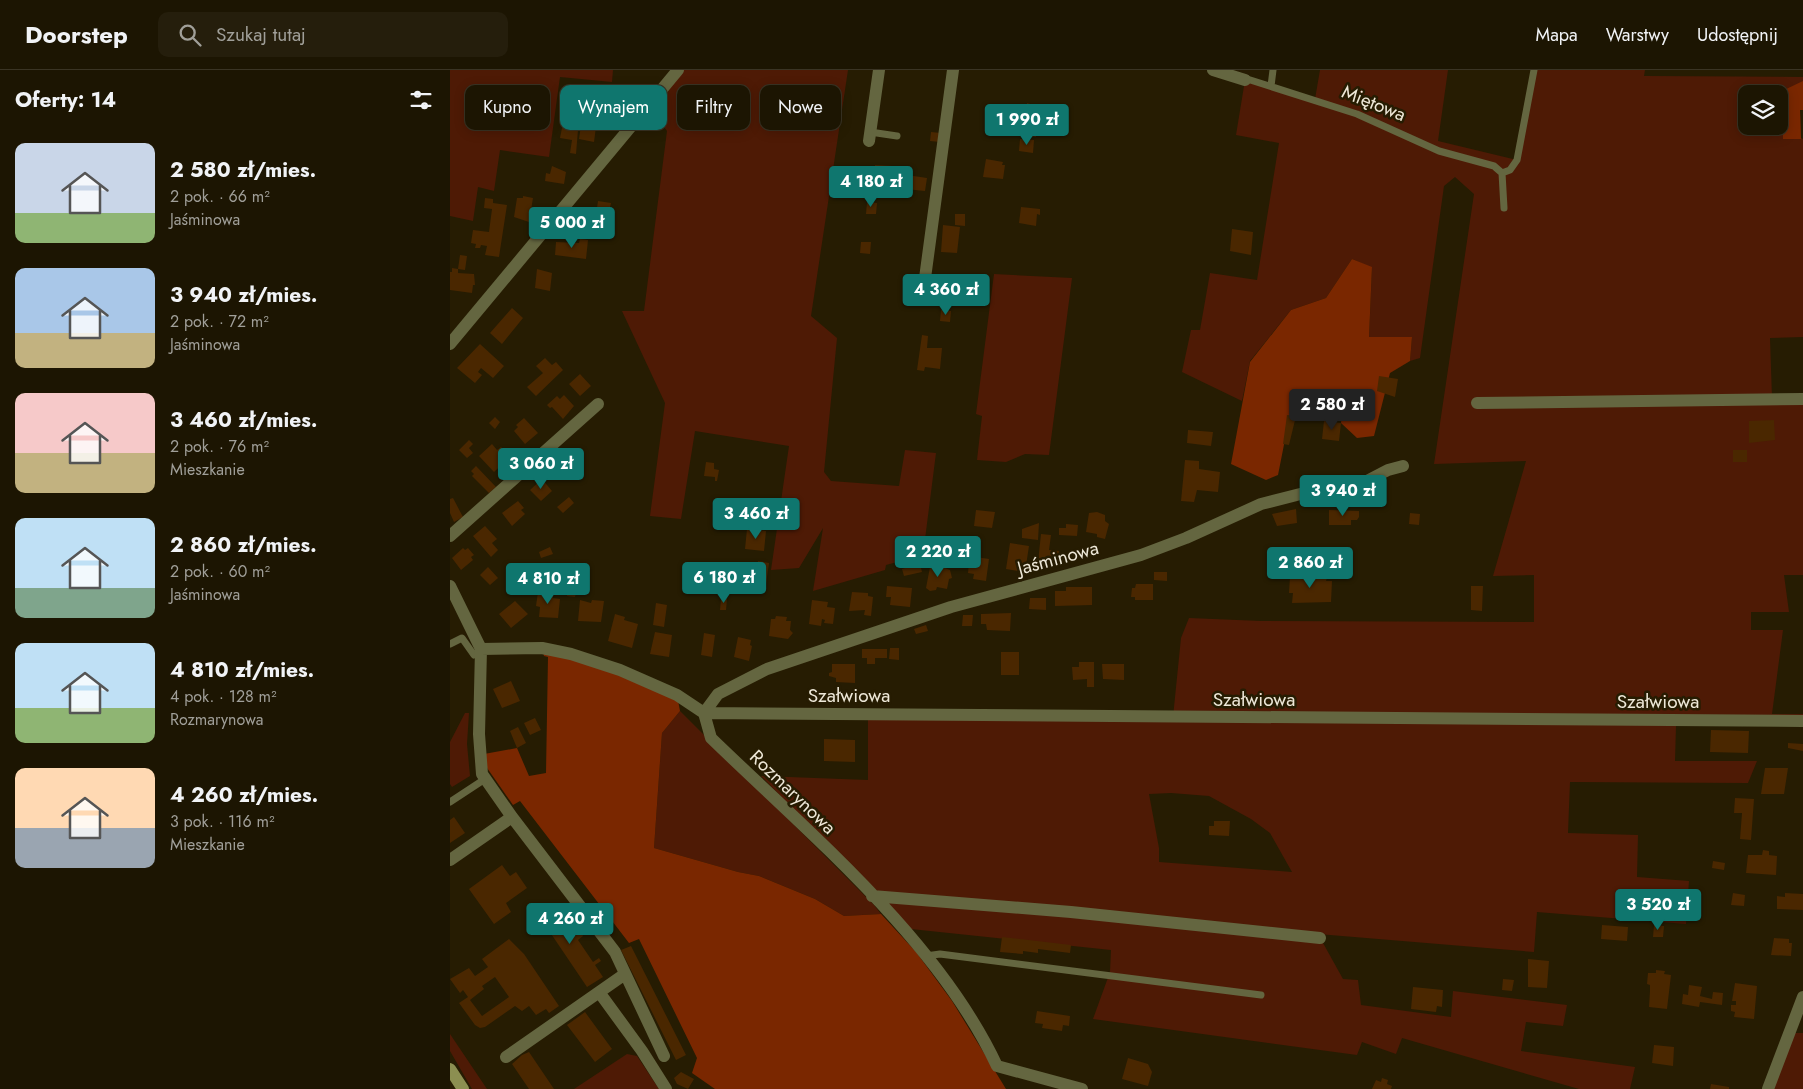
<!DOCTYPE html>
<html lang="pl">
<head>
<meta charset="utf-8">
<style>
	body { margin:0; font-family:Jost,sans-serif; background:#251e0c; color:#f1f3f6; height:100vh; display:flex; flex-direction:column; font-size:19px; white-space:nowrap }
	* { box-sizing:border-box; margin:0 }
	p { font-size:16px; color:#a09f99 }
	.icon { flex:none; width:28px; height:28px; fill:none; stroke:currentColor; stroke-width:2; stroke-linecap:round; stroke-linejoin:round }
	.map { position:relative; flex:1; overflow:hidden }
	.sheet { display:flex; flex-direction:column; background:#1c1502; width:450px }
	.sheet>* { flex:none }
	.top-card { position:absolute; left:15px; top:15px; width:475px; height:45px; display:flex; gap:10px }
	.tools { position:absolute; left:1288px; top:15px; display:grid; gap:10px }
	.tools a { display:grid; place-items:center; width:50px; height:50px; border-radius:10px; background:#1c1502; box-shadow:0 2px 12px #0003,0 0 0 1px #3a3424; font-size:25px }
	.price { position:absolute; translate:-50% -42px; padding:0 11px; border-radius:5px; background:#0f766e; color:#fff; font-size:16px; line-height:32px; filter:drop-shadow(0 1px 2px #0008) }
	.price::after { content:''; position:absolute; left:50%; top:30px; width:15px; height:11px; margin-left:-8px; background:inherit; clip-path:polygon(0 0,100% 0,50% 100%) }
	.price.selected { background:#222; color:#fff }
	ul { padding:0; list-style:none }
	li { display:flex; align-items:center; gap:15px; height:125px; padding:0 15px }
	li span { display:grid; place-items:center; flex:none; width:140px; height:100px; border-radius:10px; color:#555 }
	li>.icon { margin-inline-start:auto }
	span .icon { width:60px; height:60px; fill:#fffc; stroke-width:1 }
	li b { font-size:21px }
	h2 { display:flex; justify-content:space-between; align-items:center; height:60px; padding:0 15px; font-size:21px }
	.pill { padding:0 18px; border-radius:10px; background:#1c1502; box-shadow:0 2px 12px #0003,0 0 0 1px #3a3424; font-size:18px; line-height:45px }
	.pill.selected { background:#0f766e; color:#fff }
	header { display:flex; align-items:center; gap:30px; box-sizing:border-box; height:70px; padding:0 25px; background:#1c1502; border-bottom:1px solid #3a3424 }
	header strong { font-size:24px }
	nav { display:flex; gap:28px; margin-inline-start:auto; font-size:18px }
	.search { width:350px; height:45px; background:#251e0c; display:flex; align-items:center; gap:12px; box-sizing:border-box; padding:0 18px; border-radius:10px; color:#a09f99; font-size:19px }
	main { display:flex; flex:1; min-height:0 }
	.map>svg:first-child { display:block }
</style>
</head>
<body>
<header>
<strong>Doorstep</strong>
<div class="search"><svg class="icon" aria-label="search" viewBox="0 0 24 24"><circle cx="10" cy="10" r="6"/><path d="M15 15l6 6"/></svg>Szukaj tutaj</div>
<nav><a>Mapa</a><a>Warstwy</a><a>Udostępnij</a></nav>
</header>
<main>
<section class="sheet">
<h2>Oferty: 14<svg class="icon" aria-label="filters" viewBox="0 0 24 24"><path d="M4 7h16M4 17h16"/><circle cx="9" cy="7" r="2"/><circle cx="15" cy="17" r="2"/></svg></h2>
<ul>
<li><span style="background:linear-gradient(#c9d6e8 70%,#8fb573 0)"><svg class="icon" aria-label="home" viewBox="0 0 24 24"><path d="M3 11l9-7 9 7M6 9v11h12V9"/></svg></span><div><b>2 580 zł/mies.</b><p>2 pok. · 66 m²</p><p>Jaśminowa</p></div></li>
<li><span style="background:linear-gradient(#a9c7e8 65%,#c2b280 0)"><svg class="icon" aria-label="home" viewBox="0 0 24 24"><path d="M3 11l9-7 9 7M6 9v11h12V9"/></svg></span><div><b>3 940 zł/mies.</b><p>2 pok. · 72 m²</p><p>Jaśminowa</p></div></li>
<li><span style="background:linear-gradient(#f6c9c9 60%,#c2b280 0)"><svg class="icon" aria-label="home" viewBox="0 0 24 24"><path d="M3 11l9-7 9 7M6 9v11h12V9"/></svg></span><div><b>3 460 zł/mies.</b><p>2 pok. · 76 m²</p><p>Mieszkanie</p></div></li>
<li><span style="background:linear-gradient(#bfe0f5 70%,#7fa58c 0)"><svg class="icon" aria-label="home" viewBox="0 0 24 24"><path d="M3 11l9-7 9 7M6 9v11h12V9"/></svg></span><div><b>2 860 zł/mies.</b><p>2 pok. · 60 m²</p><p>Jaśminowa</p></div></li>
<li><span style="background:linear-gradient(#bfe0f5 65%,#8fb573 0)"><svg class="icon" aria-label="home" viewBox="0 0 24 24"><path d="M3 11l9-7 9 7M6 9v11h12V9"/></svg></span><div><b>4 810 zł/mies.</b><p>4 pok. · 128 m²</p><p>Rozmarynowa</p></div></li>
<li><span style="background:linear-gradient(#ffd9b3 60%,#9aa5b1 0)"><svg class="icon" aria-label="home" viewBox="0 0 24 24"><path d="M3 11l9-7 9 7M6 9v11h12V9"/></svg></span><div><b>4 260 zł/mies.</b><p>3 pok. · 116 m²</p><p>Mieszkanie</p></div></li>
</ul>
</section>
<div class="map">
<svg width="1353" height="1019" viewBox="0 0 1353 1019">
	<rect width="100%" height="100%" fill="#261c02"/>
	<path fill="#4e1a05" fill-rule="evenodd" d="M0,0H163L162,12L110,7L99,87L50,80L44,121L28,117L23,151L0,146Z
		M228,0H398L361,246L387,268L374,402L381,411L449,416L455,380L486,383L473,485L436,495L435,500L363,521L373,458L349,498L321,500L339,376L245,361L231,449L200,446L215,333L172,241H194L217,61L198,35Z
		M870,0H998L988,71L1067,90L1084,0H1195L1194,6L1353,7V40H1350L1351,68L1353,69V267L1320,268L1322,328L1353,329V505H1334L1339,542H1301V560H1333L1322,644H1353V651L1226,656L1225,691H1307L1298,713L1120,712L1118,763L1188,765L1187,807L1239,811L1236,854L1087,842L1084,882L868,864L893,909L908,910L911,935L1001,947L1003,921L1117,935L1113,956L1076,952L1071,981L1185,997L1180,1019H1129L952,968L946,984L912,972L907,985L643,949L660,902L661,880L461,859L311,706L418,710V650L723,647L731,568L739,548L811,551L1084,552V505L1043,506L1076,391L984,394L1024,124L1005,107L994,116L970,288L960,291L962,267H919L922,198L902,189L876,228L841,240L800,291L792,331L732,302L741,260H750L760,203L807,210L829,73L786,65L795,10L865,29ZM1296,24H1329V56H1296ZM721,723L759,726L801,749L820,763L842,802L709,792V778L699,724Z
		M544,204L622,208L599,385L575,384L556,392L527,390L532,346L526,344Z
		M230,641L424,835L431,844L394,846L365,829L309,806L288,802L204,778L212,663Z
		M15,643H19L17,674L20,706L2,717L0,714V672Z
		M1340,963H1353V1019H1318Z
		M0,964L37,1019H22L0,981Z
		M177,984L187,986L209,1019H124Z"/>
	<path fill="#7a2700" d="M1353,11V40H1350L1351,69H1333L1332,21Z
		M902,189L922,197L919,267H962L960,291L940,303L924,366L907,368L891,353L894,325L845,319L828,405L816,410L781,394L800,292L841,240L876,228Z
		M92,578L227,625L230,641L212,663L204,778L288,802L309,806L365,829L394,846L431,844L466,882L502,931L556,1019H265L242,1003L247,988L189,869L179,873L70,731L63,735L35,695L34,684L67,678L79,706L96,703L98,587L94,586Z"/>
	<path fill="#4a2700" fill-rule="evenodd" d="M577,33L590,37L586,67L572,66Z
		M131,55L146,57L144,72L129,69Z
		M112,58L128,60L126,84L120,83L122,70L110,68Z
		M481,62L491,63L490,72L480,71Z
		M570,69L584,70L583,83L569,81Z
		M536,89L553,92L552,95H555L553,109L533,107Z
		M425,95L443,96L442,117H424Z
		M102,96L116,102L114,114L95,111L96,103L100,104Z
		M457,105L477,108L475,121L455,119Z
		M73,126L83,128L79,152L64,147L67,128H73Z
		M35,128L43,129V133L57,135L49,187L35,185L37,176L31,175L30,178H25L26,174L21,173L23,160L39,162L42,139L34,138Z
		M148,131L161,133L156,156L141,152L143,140H140L141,137L147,138Z
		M417,132L427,133L426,144H416Z
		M571,137L590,139V145L587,144L586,156L569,153Z
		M505,144H515V156L505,155Z
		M493,155L510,157L507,183L491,182Z
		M782,159L803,162L801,185L780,181Z
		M130,169L138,170L136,189L105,185L106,172L129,173Z
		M411,172H421L420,184L410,183Z
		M10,185L17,186L15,200L8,199Z
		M2,198L8,199V203L24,204L25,215H23L22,223L0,220V202H2Z
		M87,199L102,203L100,221L85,218Z
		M62,238L73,248L52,274L40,263Z
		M491,240L501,241L500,252L490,251Z
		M472,265L478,266L477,278H492L490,299L475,297L474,301L467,300Z
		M30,274L54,296L43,308L31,298L28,302L32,305L25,313L7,298Z
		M95,288L102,295L106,292L113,300L86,326L77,317L93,303L86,296Z
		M130,304L141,316L130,326L119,314Z
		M929,306L948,309L945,327L927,321Z
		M114,325L124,336L113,349L102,337L100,338L97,335L107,326L110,329Z
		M837,345L846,346L839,375L833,374Z
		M45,347L50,352L45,359L39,353Z
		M74,348L88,363L75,374L64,361L68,357L66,355Z
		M1324,350L1325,370L1299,373V351Z
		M874,351L891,353L889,371L872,369Z
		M738,360L763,362L761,376L737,373Z
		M19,370L23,374L19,378L23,383L17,388L9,380Z
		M42,374L47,380L51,377L60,387L44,402L29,386Z
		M1283,380H1297V392H1283Z
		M118,387L123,392L126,389L132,395L119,407L109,395Z
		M735,390L749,391V399L770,402L768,422L747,420L744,432L731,431Z
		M256,392L264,393V399L269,400L267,411H265V407L254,406Z
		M26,396L46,417L39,423L22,406L24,404L21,401Z
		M92,409L102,421L91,431L80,420Z
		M119,427L124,433L113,443L107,437Z
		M3,428L13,447L4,452L0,443V429Z
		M68,431L74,438L71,440L75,444L62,456L52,443Z
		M846,439L847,453L827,456L822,444Z
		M526,440L545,442L542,458L524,456Z
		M879,440L909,441V447L907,450H901V455H879Z
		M647,442L655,445V451L659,454L655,469L647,467V464L636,462L639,443Z
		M960,443L970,444L969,455L959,454Z
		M589,453L588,470L572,468V459Z
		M616,454L628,455L627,466L609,465V458H616Z
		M35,456L47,469L42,473L48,480L41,487L23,466Z
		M297,459L316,461L314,481L295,479Z
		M591,464L601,465L599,480L609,481L607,494L588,492Z
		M560,473L579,476L575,502L556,499Z
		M100,477L103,484L91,488L89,482Z
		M13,478L15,480L18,478L24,485L21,487L23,490L11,500L2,488Z
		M526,487L539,489L536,511L523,509L524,504L518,503L519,492H525Z
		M469,490L472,502L454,506L452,499L458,497L457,493Z
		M308,491L319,493L316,514L304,513Z
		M487,495L500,500L502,508L499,509L497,519L487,517L486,520L480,521L476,518L480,497L486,498Z
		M38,497L48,508L40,515L30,505Z
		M704,502H717V511L704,510Z
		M847,503L866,504V507L877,508L876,511H882L881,532L842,533L843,523H839L840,507H847Z
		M121,505L130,506L125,527L117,526Z
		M686,514H703V530H685V527H681L682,518H685Z
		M437,516L462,518L460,537L440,535L441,527H436Z
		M1021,516H1033L1032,541L1021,540Z
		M616,517H642V535L605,536V521H616Z
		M88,522L103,523V528L110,529L108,548L89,547L90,537L86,536Z
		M402,522L418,523V526L423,527L421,546L414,545L415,540L399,541Z
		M580,528H596V540L579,539Z
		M271,529H277L276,540H270Z
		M130,530L141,533L142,530L154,531L151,552L128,551Z
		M362,530L378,532L377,537L385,538L383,554L374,553L375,550L372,549L371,556L359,554Z
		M65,531L78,544L61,558L49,544Z
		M206,533L217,535L214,557L203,555Z
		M561,543L560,561L537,560L536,554H531V544Z
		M165,544L175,547L174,550L188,554L182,578L158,571Z
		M513,545H523L522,556H512Z
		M326,546L337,547L336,551H341L340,560L343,563L338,569L319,566L321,549H325Z
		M476,555L478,561L466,564L464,559Z
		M205,562L222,565L219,587L200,584Z
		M254,563L265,565L262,587L251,585Z
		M288,567L301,570L300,575L302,576L299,591L284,587Z
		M440,578H449V590L439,589Z
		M412,579H437V588H425V594H417V588H412Z
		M551,582H569V605H551Z
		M629,592H644V617H637V609L623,610L622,597H629Z
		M382,594H405V613L386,612V608L379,606V603L382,602Z
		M652,594H674V610L653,609Z
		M61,611L70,631L52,638L43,619Z
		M85,648L91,660L80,665L74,653Z
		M68,657L76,673L67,678L60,661Z
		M1261,660L1299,661L1298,683L1260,682Z
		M374,669L405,670V692L374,691Z
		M1338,673L1353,674V681L1338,678Z
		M1315,698H1338L1334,724H1311Z
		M1285,728L1304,729L1301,770L1290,769L1292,743H1284Z
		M4,747L15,763L0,773V750Z
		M764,751H780L779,766L759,765V756H764Z
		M1313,780L1319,781V785L1327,786L1326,805L1296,803L1298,785H1312Z
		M1263,791L1275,793L1274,800L1262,798Z
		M52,795L60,806L66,802L77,818L56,833L61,842L44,854L19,819Z
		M1283,823L1295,825L1294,836L1281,835Z
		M1335,823L1353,824V840L1327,839V826L1335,827Z
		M103,833L109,842L114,839L116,842L112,846L125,866L131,862L133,866L128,870L143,892L149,888L151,891L145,895L153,907L137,917L87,843Z
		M1152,855L1178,857L1177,871L1151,869Z
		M1204,855L1214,856L1213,867H1203Z
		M552,867L621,875L620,883L588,879V883L573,881V884L550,882Z
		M1324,868L1339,869V873H1342L1341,886L1321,885Z
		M59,869L74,884L109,936L99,943L96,939L86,945L79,936L72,941L65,936L35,957L30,958L25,955L9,933L18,927L13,920L10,923L0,909L19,898L25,906L38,897L32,889ZM45,907L59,927L32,946L20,930L34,919L32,916Z
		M181,876L236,985L226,990L171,880Z
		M1078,889L1099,891L1097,918L1078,917Z
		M1206,900L1215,901L1214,904L1221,905L1217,939L1199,937L1200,921V915L1197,914L1198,903H1206Z
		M1053,909L1064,910L1062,921L1052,920Z
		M1285,913L1307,916L1304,949L1284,947L1285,942L1281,941V935H1286V931H1282Z
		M1239,915L1252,917L1250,926L1262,929L1263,922L1273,923L1272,935L1250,932L1249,937L1232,934L1233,924L1238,925Z
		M963,917L993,920L992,937L987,936L986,942L961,939Z
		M587,941L620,946L619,956L613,955L612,961L592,958L593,954L585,953Z
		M135,942L162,979L145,992L117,955Z
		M1204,975L1224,977L1223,996L1202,993Z
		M79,982L104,1019H79L62,994L72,985Z
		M678,988L698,994L702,1002L698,1016L672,1009Z
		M231,1002L244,1009L238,1019L227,1014L224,1008Z
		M932,1008L938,1010L937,1014L942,1016L941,1019H922L926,1010L931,1012Z
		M1261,1014L1279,1017V1019H1260Z"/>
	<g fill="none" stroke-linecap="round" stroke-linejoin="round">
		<path stroke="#646640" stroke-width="7" d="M794,8L907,44L989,81L1044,96L1052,103
			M821,16L823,0
			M420,62L447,66
			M1052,103L1060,100L1067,90L1084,0
			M1052,103L1054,138
			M0,574L12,568L24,585L31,579
			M0,732L35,709
			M476,886L490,884L811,925"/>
		<path stroke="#646640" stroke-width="12" d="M763,0L795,10
			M419,71L429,0
			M473,223L503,0
			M0,274L228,0
			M1027,333L1353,329
			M0,466L148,334
			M0,516L31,579L29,664L32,704L62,747L165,882L214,986
			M31,579L92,578L121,584L170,600L227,625L254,643L261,668C360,764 488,870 547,996L632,1019
			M254,643L1353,651
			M254,643L268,624L317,599L501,537L691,485L736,468L811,434L870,419L913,413L938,400L953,396
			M0,790L62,747
			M422,826L621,842L870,868
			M149,922L192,981L216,1019
			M56,987L175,904
			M1318,1019L1353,927"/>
		<path stroke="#8c8f51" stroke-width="12" d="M0,999L13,1019"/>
	</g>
	<g text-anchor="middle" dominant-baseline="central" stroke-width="5" stroke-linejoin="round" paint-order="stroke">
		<g font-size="19" fill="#eee8d8" stroke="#261c02">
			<text transform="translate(924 33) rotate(22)">Miętowa</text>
			<text transform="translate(608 488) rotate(-15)">Jaśminowa</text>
			<text x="399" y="625">Szałwiowa</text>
			<text x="804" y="629">Szałwiowa</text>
			<text x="1208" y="631">Szałwiowa</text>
			<text transform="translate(343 722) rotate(44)">Rozmarynowa</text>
		</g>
	</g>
</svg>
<div class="tools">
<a><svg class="icon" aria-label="layers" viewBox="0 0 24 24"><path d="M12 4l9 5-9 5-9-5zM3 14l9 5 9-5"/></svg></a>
</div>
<b class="price" style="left:577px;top:76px">1 990 zł</b>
<b class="price" style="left:421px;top:138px">4 180 zł</b>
<b class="price" style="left:122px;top:179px">5 000 zł</b>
<b class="price" style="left:496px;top:246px">4 360 zł</b>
<b class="price selected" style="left:882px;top:361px">2 580 zł</b>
<b class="price" style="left:91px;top:420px">3 060 zł</b>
<b class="price" style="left:893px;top:447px">3 940 zł</b>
<b class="price" style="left:306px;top:470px">3 460 zł</b>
<b class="price" style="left:488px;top:508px">2 220 zł</b>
<b class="price" style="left:860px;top:519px">2 860 zł</b>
<b class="price" style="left:274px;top:534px">6 180 zł</b>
<b class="price" style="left:98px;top:535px">4 810 zł</b>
<b class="price" style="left:1208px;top:861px">3 520 zł</b>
<b class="price" style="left:120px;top:875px">4 260 zł</b>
<div class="top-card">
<a class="pill">Kupno</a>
<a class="pill selected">Wynajem</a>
<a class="pill">Filtry</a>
<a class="pill">Nowe</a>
</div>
</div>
</main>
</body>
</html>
